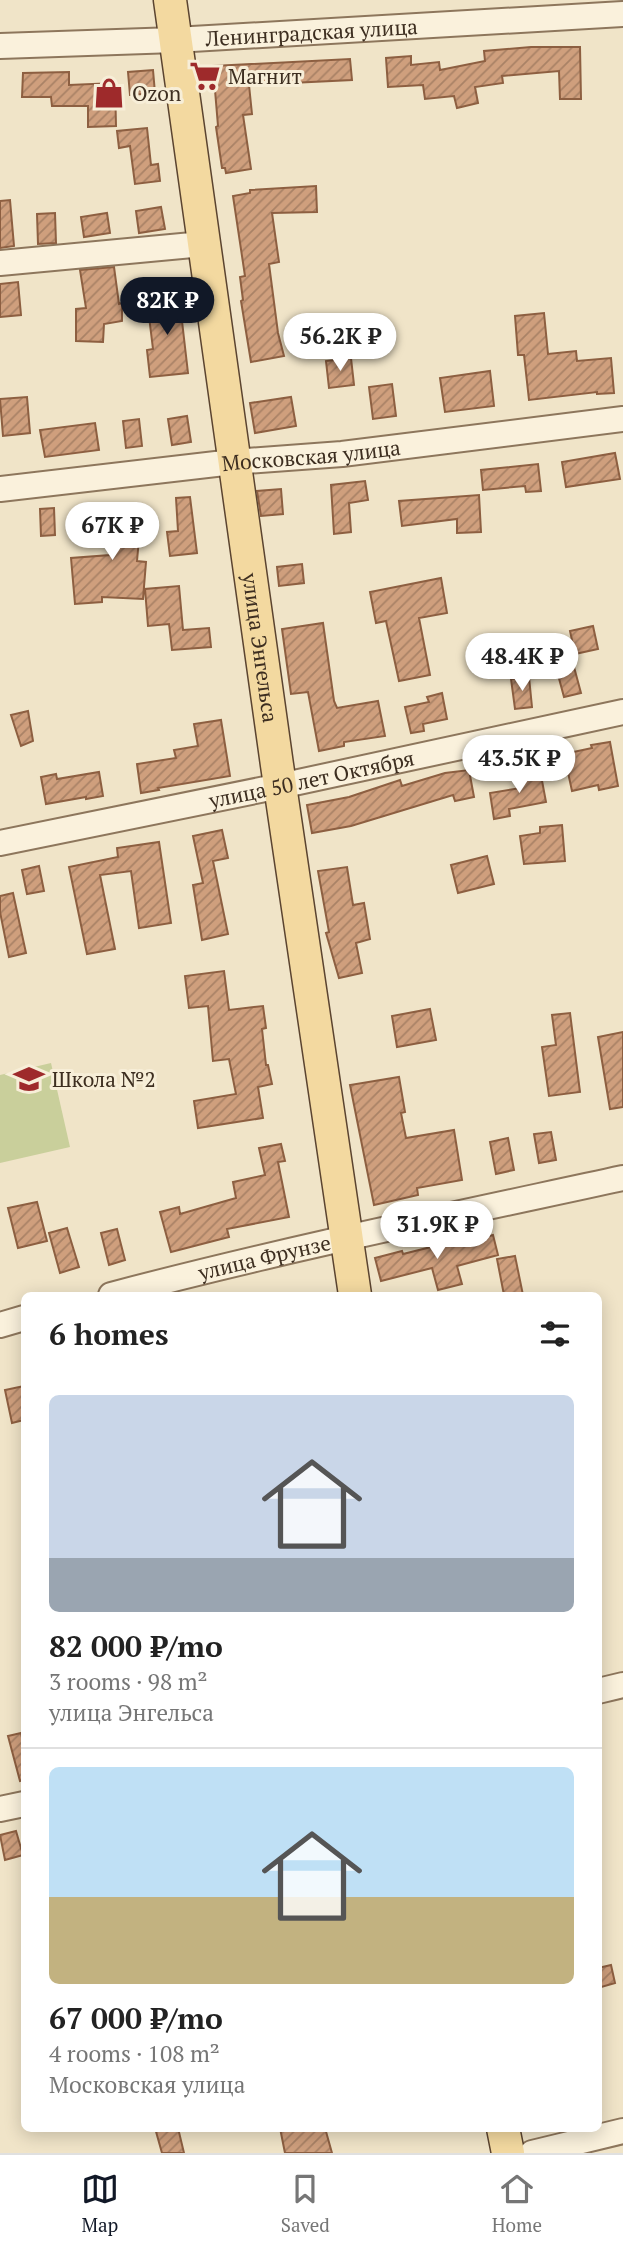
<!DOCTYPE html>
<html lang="en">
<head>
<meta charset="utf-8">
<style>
	body { margin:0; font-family:"PT Serif",serif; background:#f6f6f6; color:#222; height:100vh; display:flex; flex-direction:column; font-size:26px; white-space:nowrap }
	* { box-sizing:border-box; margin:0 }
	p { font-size:23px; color:#767676 }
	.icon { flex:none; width:38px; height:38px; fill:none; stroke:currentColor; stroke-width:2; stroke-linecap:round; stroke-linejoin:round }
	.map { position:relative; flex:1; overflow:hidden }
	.panel { position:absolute; left:21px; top:1292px; width:581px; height:840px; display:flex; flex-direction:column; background:#fff; border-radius:10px; box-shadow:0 4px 18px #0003 }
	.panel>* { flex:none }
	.price { position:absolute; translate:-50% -60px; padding:0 16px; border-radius:24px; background:#fff; color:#222; font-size:23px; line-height:46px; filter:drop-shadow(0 2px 4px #0008) }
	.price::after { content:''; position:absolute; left:50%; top:42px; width:21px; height:16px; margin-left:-10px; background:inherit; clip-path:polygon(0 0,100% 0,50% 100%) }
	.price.current { background:#111827; color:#fff }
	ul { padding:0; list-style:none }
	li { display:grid; align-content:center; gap:14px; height:371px; padding:0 28px }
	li+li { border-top:2px solid #e0e0e0 }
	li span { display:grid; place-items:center; height:217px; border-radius:10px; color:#555 }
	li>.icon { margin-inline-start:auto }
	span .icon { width:126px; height:126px; fill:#fffc; stroke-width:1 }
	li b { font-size:30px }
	h2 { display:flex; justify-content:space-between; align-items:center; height:84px; padding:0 28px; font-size:30px }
	.tabs { display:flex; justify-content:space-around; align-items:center; height:98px; border-top:2px solid #e0e0e0; background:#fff; font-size:19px; color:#767676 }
	.tabs a { display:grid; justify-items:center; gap:4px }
	.tabs .current { color:#111827 }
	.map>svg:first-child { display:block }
</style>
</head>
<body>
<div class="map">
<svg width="623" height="2153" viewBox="0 0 623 2153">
	<defs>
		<pattern id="building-hatch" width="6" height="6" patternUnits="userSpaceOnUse" patternTransform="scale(1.75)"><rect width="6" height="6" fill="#cf9f7d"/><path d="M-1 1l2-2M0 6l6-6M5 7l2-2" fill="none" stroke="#a98266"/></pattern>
	</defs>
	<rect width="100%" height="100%" fill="#f0e4c8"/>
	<path fill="#c9cf9b" d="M51,1063L70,1147L0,1163V1075Z"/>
	<path fill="url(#building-hatch)" stroke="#8d5f41" stroke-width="2" d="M531,47H580L581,99H560L559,71L502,76L503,83L475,87L478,103L457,108L454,96L425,99L423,85L388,87L386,58L411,56V65L439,62L440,70L485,61L484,51Z
		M350,59L352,80L249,85L252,114L243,115L251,169L226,173L225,168H222L216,127L218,126L213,66Z
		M153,70L155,93L130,95L128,72Z
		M69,72V85L115,83L116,126L88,127V106H52L51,97H22L23,73Z
		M147,128L151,165L158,164L160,181L135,184L130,146L119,148L117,131Z
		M316,186L317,212L272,213L279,262L269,264L278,333L284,356L251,362L241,301L243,300L240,277L245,276L233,196L250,193V190Z
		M10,200L14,246L0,248V201Z
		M161,207L165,229L139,233L136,211Z
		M55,213L56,243L38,244L37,214Z
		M107,213L110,233L84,237L81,217Z
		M114,267L119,304L122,303V321L104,324L103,342L76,341V309L86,308L80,270Z
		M18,282L21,315L0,317V284Z
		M182,296L185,321H182L188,373L150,377L147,350L153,349L147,300Z
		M544,313L548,354L576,351L577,361L611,358L614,393L597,394V392L529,400L524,355H518L515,316Z
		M351,358L354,385L329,388L326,361Z
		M490,371L494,406L445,412L440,378Z
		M392,384L396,416L373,419L369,387Z
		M27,397L30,433L3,436L0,399Z
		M291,397L296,426L255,433L250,403Z
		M187,416L191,442L172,445L168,419Z
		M139,419L142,446L126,448L123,421Z
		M95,423L99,450L45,457L40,430Z
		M615,453L620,479L566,487L562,462Z
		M538,464L541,491L526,492L525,486L483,490L481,470Z
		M365,481L368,500L349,503L351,532L334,534L331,485Z
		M281,489L283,514L261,516L257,491Z
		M479,495L481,532L457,533V519L402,526L399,501Z
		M190,497L197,553L170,556L167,532L178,531L176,498Z
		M121,506L141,516L137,561L146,562L143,599L102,597V602L75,604L71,558L110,555L102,508Z
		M54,508L55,535L41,536L40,509Z
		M302,564L304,583L279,586L277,567Z
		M441,578L447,613L419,618L430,675L399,681L386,621L376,623L370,592Z
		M179,586L183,630L209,628L211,647L172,650L169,624L148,626L145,589Z
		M323,623L334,701L337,708L378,701L385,736L344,742V746L319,751L308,692L291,694L282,629Z
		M593,626L598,649L575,654L570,631Z
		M574,667L581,693L564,697L557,671Z
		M529,677L532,707L515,709L511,679Z
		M442,693L447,719L423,724L424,731L411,733L405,707L429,702L427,697Z
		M28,711L33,741L21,746L11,715Z
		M221,720L230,776L158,788L159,790L141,793L137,764L176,758L174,750L198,746L194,724Z
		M610,742L618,786L599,790L598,785L572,791L564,754L592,748L591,745Z
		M469,770L474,797L455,801L453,795L351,826L312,833L307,805L349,797L400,780L402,786L445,773Z
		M540,770L546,802L509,809L510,816L494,819L490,793L521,788L518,774Z
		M99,772L103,796L86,799V797L46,804L41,777L56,774L57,779Z
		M562,825L565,861L524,864L520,836L540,833V827Z
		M222,830L228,858L213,861L228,934L202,940L193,885L203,883L193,836Z
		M159,842L171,923L139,928L131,871L100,875L115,949L87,954L69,867L118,857L117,848Z
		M487,856L494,884L458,893L451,865Z
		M39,866L44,891L27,894L22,870Z
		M347,867L353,905L364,903L370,939L356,943L362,973L339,978L326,933L329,932L318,871Z
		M13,893L26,953L9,957L0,912V896Z
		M224,971L229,1010L263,1006L266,1028L262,1029L266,1065H268L272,1084L258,1087L263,1118L198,1128L194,1101L236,1094L229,1059L213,1061L208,1006L189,1008L185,976Z
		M430,1009L436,1040L397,1047L392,1016Z
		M570,1013L580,1092L549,1096L542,1047L556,1045L552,1015Z
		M623,1032V1107L610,1109L598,1037Z
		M399,1077L405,1112L401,1113L406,1138L454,1130L462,1180L417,1188L418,1195L374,1205L350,1085Z
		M551,1132L556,1160L539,1163L534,1134Z
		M508,1138L514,1170L496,1174L490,1142Z
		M281,1144L285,1161L278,1162L289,1217L227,1229L229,1237L171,1252L160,1212L179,1207L180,1214L236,1198L233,1182L265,1175L259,1148Z
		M37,1202L47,1241L18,1248L8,1208Z
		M67,1228L79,1267L60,1273L49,1233Z
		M117,1229L125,1260L109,1265L101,1233Z
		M493,1235L498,1255L457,1266L462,1284L438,1290L432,1268L381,1281L375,1258L402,1251L403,1254L451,1242L452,1246Z
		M515,1256L523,1295H504L497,1259Z
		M24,1386V1420L12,1423L5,1390Z
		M21,1733L24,1747V1780L20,1781L8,1736Z
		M16,1831L23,1855L5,1860L0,1835Z
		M611,1965L615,1983L598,1988V1968Z
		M155,2128H178L184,2153H162Z
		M280,2128H325L332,2153H285Z"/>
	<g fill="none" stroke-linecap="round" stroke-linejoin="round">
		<g stroke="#8d765c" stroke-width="28">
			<g id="minor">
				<path id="s1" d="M0,46L175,40L623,14"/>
				<path d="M0,263L203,244"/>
				<path id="s2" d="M0,489L233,462L342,454L623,419"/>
				<path id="s3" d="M0,843L280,786L623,712"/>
				<path id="s4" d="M111,1295C281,1250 452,1215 623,1178"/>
				<path d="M0,1325L24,1318"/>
				<path d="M598,1691L623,1685"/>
				<path d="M0,1809L24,1804"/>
				<path d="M532,2153L623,2131"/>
			</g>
		</g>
		<g stroke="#5b4430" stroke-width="35">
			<g id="major">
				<path id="s5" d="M170,0L277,765L355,1295"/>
				<path d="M503,2128L508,2153"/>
			</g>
		</g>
		<use href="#minor" stroke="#faf1dc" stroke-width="24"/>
		<use href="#major" stroke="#f3d9a0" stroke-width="32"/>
	</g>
	<defs>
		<g id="supermarket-bare" transform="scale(2.415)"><path d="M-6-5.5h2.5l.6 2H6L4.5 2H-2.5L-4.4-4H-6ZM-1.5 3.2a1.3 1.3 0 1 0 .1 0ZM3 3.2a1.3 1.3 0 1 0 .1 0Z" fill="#9e2a2b" stroke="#f7eed8" stroke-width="2.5" paint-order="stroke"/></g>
		<g id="shop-bare" transform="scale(2.415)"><path d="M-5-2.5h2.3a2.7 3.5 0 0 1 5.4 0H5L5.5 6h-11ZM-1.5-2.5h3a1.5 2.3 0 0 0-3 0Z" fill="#9e2a2b" stroke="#f7eed8" stroke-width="2.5" paint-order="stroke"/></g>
		<g id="school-bare" transform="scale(2.415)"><path d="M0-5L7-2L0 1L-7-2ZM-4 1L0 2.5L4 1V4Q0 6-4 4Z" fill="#9e2a2b" stroke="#f7eed8" stroke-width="2.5" paint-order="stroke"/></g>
	</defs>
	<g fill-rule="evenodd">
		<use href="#supermarket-bare" x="205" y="76"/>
		<use href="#shop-bare" x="109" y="93"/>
		<use href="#school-bare" x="29" y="1079"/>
	</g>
	<g text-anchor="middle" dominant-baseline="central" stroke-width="6" stroke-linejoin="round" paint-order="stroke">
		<g font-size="21" fill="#3d2e20" stroke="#f7eed8">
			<text stroke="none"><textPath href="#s1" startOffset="312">Ленинградская улица</textPath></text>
			<text stroke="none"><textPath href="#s2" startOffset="313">Московская улица</textPath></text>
			<text stroke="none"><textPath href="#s5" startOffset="654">улица Энгельса</textPath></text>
			<text stroke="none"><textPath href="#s3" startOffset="318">улица 50 лет Октября</textPath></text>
			<text stroke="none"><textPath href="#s4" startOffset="158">улица Фрунзе</textPath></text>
		</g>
		<g font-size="21" fill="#3d2e20" stroke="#f7eed8" text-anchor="start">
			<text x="228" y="76">Магнит</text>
			<text x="132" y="93">Ozon</text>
			<text x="52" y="1079">Школа №2</text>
		</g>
	</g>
</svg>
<b class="price current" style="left:167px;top:337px">82K ₽</b>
<b class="price" style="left:340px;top:373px">56.2K ₽</b>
<b class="price" style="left:112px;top:562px">67K ₽</b>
<b class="price" style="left:522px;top:693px">48.4K ₽</b>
<b class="price" style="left:519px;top:795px">43.5K ₽</b>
<b class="price" style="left:437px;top:1261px">31.9K ₽</b>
<section class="panel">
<h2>6 homes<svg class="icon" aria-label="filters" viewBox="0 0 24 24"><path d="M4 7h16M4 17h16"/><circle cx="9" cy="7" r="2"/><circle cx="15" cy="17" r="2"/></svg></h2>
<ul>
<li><span style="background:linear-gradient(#c9d6e8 75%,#9aa5b1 0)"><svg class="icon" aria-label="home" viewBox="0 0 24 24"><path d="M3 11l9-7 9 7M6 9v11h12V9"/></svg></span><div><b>82 000 ₽/mo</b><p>3 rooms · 98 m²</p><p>улица Энгельса</p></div></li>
<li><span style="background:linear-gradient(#bfe0f5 60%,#c2b280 0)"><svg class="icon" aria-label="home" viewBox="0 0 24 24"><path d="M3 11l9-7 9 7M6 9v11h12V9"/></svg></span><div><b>67 000 ₽/mo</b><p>4 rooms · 108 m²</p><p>Московская улица</p></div></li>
</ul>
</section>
</div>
<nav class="tabs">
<a class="current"><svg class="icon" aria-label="map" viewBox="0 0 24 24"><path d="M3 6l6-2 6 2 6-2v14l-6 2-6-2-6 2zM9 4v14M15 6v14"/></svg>Map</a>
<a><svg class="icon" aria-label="saved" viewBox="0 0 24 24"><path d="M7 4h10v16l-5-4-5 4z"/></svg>Saved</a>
<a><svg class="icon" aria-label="home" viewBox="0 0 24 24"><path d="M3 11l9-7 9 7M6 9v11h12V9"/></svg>Home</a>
</nav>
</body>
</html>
